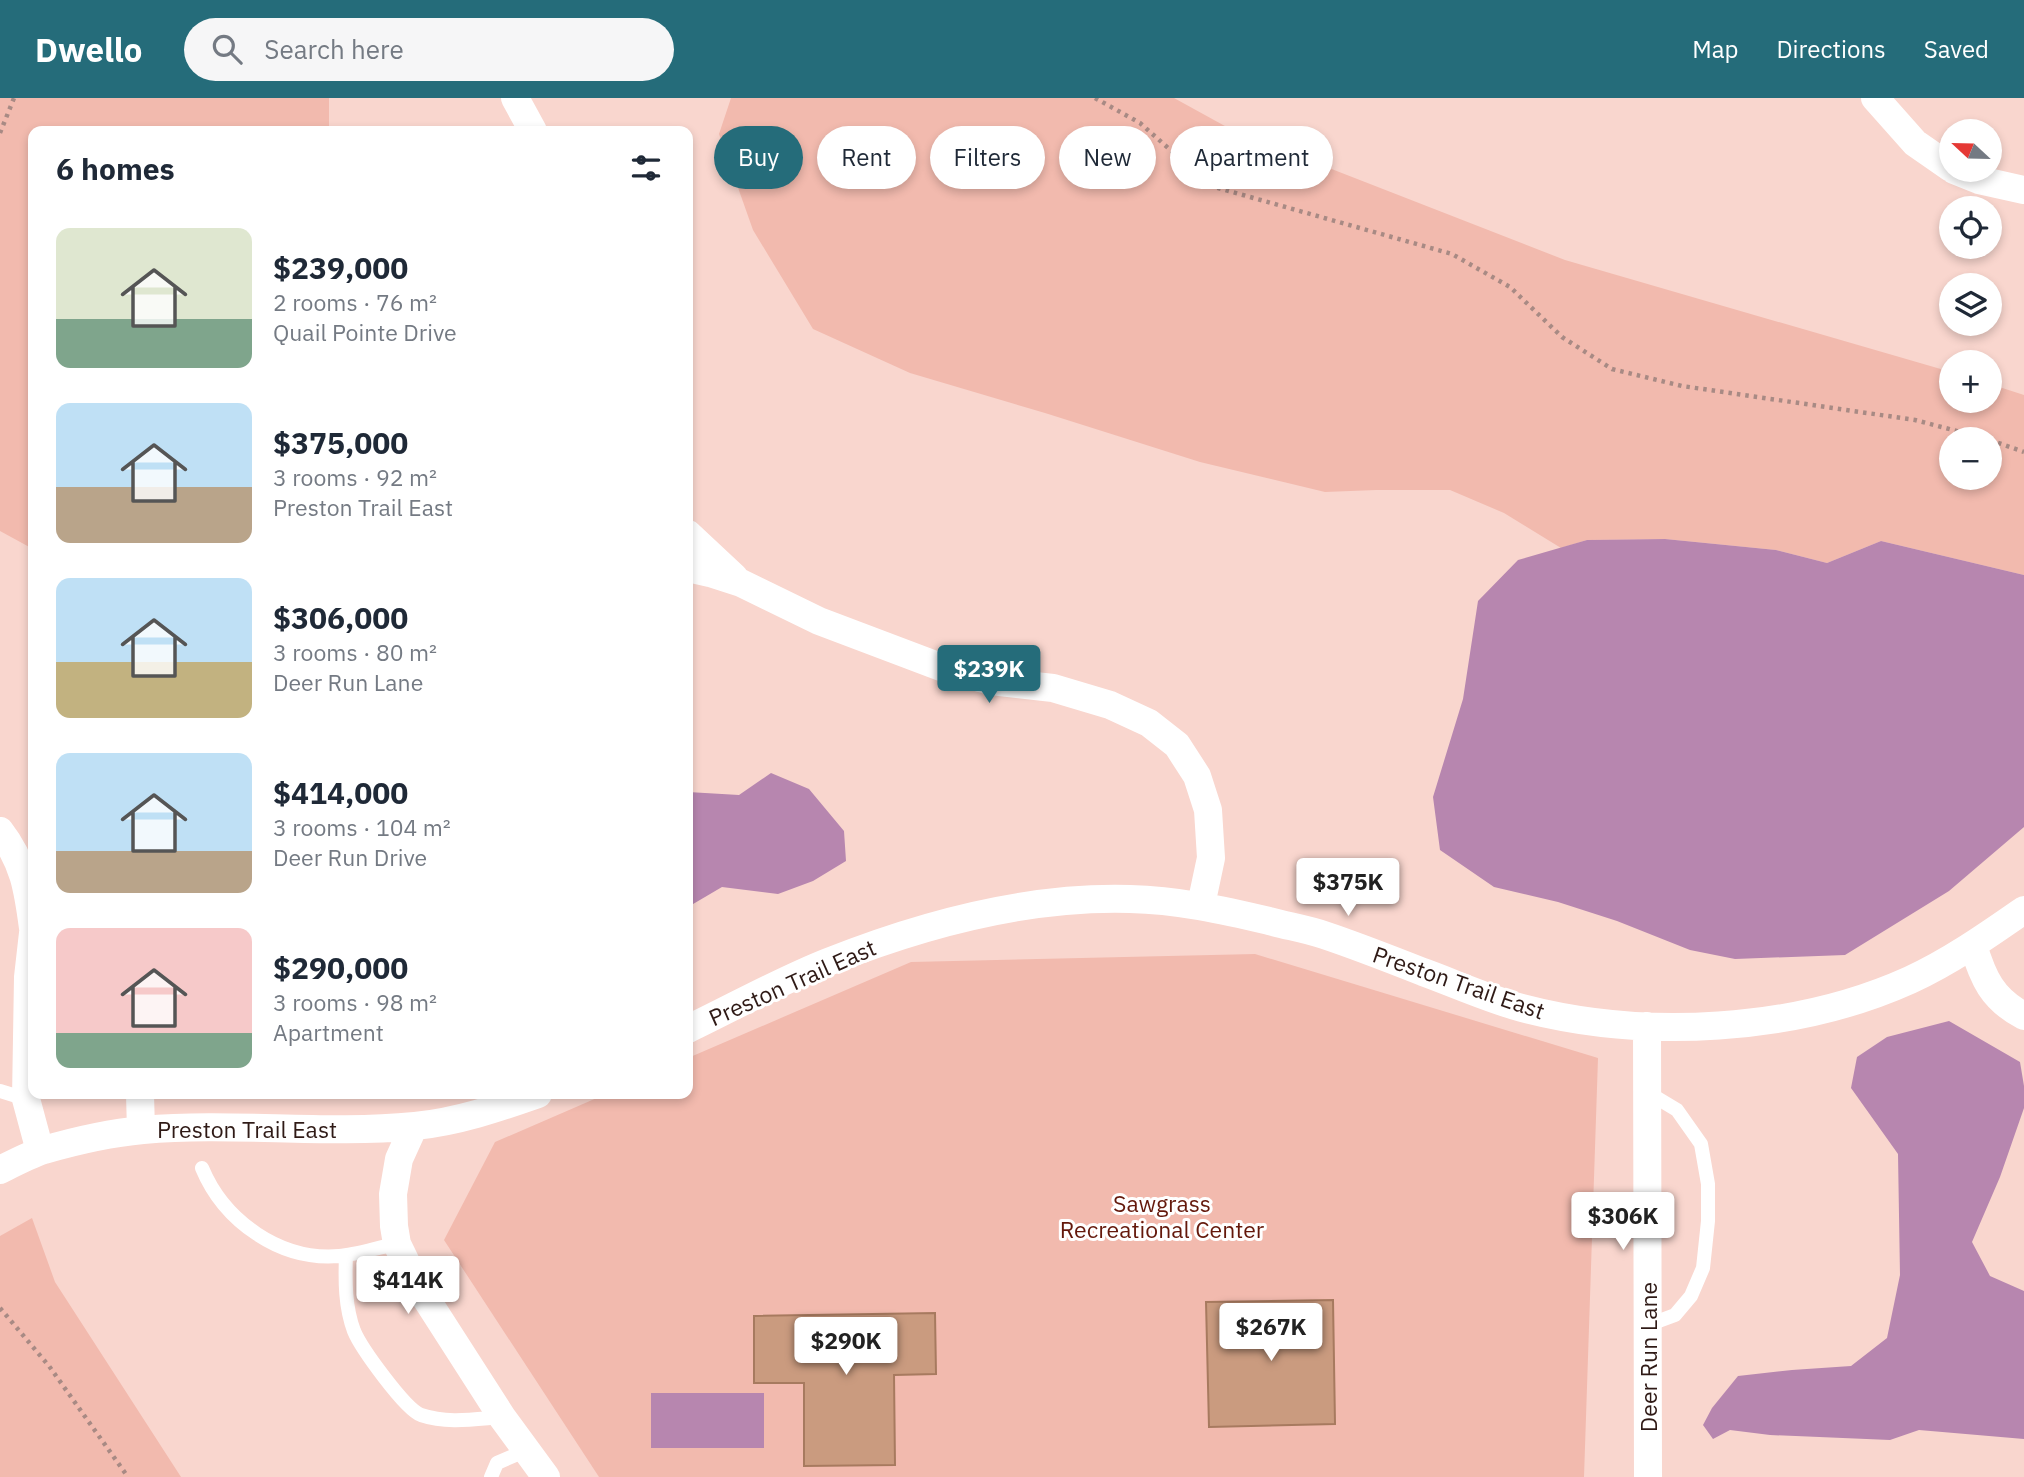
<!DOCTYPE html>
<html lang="en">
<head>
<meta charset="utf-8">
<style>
	body { margin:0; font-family:"IBM Plex Sans",sans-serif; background:#f6f6f7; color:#1f2937; height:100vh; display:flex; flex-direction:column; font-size:26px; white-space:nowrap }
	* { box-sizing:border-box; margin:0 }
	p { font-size:23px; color:#747a83 }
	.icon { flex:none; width:38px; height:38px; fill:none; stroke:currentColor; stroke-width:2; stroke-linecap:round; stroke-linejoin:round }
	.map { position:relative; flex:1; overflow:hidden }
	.side { position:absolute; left:28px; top:28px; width:665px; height:973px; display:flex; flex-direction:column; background:#fff; border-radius:14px; box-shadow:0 4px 10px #0003 }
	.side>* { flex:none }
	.top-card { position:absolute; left:714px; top:28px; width:665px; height:63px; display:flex; gap:14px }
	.needle { width:46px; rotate:292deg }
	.controls { position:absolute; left:1939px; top:21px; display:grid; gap:14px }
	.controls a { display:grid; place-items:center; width:63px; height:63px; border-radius:50%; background:#fff; box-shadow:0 4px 10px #0003; font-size:35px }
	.price { position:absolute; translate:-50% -60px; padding:0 16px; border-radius:7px; background:#fff; color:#222; font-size:23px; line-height:46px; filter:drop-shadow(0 2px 4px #0008) }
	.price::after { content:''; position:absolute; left:50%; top:42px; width:21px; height:16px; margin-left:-10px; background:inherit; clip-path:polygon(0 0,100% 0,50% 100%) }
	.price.on { background:#256c7a; color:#fff }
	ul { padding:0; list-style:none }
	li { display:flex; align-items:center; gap:21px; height:175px; padding:0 28px }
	li span { display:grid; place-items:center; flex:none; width:196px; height:140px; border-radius:14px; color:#555 }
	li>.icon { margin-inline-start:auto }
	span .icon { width:84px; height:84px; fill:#fffc; stroke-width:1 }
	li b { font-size:30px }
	h2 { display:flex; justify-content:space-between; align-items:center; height:84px; padding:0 28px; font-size:30px }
	.tag { padding:0 24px; border-radius:32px; background:#fff; box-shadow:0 4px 10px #0003; font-size:24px; line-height:63px }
	.tag.on { background:#256c7a; color:#fff }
	header { display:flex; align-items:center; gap:42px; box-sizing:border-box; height:98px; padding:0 35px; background:#256c7a; color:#fff }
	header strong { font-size:33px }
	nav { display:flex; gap:38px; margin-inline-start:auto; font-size:24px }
	.search { width:490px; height:63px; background:#f6f6f7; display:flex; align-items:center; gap:18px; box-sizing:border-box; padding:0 24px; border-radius:38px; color:#747a83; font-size:26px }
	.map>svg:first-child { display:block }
</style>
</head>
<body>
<header>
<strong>Dwello</strong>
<div class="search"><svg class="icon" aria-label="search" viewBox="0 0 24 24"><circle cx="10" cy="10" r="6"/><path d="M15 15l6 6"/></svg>Search here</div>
<nav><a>Map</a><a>Directions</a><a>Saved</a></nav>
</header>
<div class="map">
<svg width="2024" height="1379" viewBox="0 0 2024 1379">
	<rect width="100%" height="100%" fill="#f9d6ce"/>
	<path fill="#f2baae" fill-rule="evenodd" d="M0,0H329V33H33V451L0,433Z
		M731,0H1174L1234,33L1565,162L1951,274V303H1990V286L2024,297V477L1881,443L1827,465L1776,452L1665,441L1587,442L1561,450L1504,415L1450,392H1376L1325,394L1200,364L1045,315L910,275L813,231L753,132L719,36ZM1951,341H1990V380H1951Z
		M1255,856L1598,960L1584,1379H599L444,1142L495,1044L606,996H688V960L911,864Z
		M32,1120L55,1184L181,1379H0V1138Z"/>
	<path fill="#b786af" d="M1665,441L1776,452L1827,465L1881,443L2024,477V729L1949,793L1845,857L1735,861L1690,852L1617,823L1558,804L1494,789L1440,752L1433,699L1463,601L1478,503L1518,462L1587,442Z
		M771,675L809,691L844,733L846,763L813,783L778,796L722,789L688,809V694L739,697Z
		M1949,923L2020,964L2024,988V1010L2000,1079L1972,1144L1990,1178L2024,1193V1341L1919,1332L1890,1342L1770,1337L1730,1332L1713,1341L1703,1327L1712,1310L1738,1278L1792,1272L1851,1268L1887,1240L1900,1177L1898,1056L1851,990L1857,959L1887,939Z
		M651,1295H764V1350H651Z"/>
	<path fill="#ca9b7f" stroke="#a77a5f" stroke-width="2" d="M1333,1202L1335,1326L1209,1329L1206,1204Z
		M935,1215L936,1276L894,1277L895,1367L804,1368V1285H754V1218Z"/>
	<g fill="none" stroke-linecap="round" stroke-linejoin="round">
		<path stroke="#a88a84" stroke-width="4.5" stroke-dasharray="3.5 5" stroke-linecap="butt" d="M1095,0L1140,25L1211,88L1452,156L1510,189L1562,239L1612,271L1682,288L1915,322L1987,341
			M0,35L14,0
			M1990,342L2024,354
			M0,1210L49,1268L128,1379"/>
		<path stroke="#fff" stroke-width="14" d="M0,993L26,1001
			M1647,994L1677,1012L1701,1046L1708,1086V1123L1703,1170L1691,1198L1675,1217L1648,1227
			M202,1070C224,1123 280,1163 339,1158C356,1157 379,1149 397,1146
			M346,1157C345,1183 345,1209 354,1233C361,1250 405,1311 421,1317C448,1326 475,1321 502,1319
			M491,1379L497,1365L527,1352"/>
		<path stroke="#fff" stroke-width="28" d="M515,0L533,33
			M1875,0L1915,45L1951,70
			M1954,72L1979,82L2024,92
			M688,436L734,479
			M688,470L710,475L741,485L819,523L946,571L991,583L1053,590L1110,607L1149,625L1177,647L1197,678L1208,712L1211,760L1201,807
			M0,733C24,764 28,792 33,830
			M33,835L28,879L26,1001L40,1053
			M1973,847C1983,880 1992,901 2024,918
			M1647,928L1648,1379
			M688,931C734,909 780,883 828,864C921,827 1029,798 1130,801C1177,802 1223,812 1269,823C1287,828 1306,831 1324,837C1357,848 1390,861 1423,874C1456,886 1489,901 1522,910C1644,942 1795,934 1910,882C1951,863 1988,837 2024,812
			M140,996L141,1032
			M414,1028L399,1061L393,1096L394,1128L397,1146L416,1185L502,1319L546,1379
			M0,1072C14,1065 29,1057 44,1052C75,1043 110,1035 143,1032C233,1024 325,1037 415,1028C457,1024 498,1010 538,996"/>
	</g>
	<g text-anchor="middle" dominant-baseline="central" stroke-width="6" stroke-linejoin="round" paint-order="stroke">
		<g font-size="23" fill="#2f1a16" stroke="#fff">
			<text transform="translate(792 884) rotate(-24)">Preston Trail East</text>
			<text transform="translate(1459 884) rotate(19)">Preston Trail East</text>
			<text x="247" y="1031">Preston Trail East</text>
			<text transform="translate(1648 1259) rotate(-90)">Deer Run Lane</text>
		</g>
		<g font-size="23" fill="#64180b" stroke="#fff">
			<text x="1162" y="1105">Sawgrass<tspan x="1162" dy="26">Recreational Center</tspan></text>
		</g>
	</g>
</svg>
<div class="controls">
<a><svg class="needle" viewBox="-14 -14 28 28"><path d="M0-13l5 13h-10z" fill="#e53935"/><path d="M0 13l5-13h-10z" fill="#747a83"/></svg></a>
<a><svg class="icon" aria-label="locate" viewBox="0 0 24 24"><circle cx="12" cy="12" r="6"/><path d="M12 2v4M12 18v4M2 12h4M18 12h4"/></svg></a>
<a><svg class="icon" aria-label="layers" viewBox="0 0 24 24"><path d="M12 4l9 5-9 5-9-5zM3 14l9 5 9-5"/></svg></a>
<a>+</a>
<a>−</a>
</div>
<b class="price on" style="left:989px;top:607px">$239K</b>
<b class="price" style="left:1348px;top:820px">$375K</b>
<b class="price" style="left:1623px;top:1154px">$306K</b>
<b class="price" style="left:408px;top:1218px">$414K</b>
<b class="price" style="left:1271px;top:1265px">$267K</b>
<b class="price" style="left:846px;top:1279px">$290K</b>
<div class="top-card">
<a class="tag on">Buy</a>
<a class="tag">Rent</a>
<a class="tag">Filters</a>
<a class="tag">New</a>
<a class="tag">Apartment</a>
</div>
<section class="side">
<h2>6 homes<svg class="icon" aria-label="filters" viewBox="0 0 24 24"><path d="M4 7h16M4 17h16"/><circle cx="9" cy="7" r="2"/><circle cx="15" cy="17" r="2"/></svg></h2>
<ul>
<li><span style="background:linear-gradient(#dfe7d0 65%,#7fa58c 0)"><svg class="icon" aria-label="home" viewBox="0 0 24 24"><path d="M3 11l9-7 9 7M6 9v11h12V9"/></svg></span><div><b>$239,000</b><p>2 rooms · 76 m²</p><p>Quail Pointe Drive</p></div></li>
<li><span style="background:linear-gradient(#bfe0f5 60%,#b9a48a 0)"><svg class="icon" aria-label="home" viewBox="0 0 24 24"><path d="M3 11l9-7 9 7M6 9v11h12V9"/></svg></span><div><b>$375,000</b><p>3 rooms · 92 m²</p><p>Preston Trail East</p></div></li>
<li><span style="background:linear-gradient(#bfe0f5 60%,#c2b280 0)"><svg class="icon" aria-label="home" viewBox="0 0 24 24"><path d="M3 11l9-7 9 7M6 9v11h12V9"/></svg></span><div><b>$306,000</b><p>3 rooms · 80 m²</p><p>Deer Run Lane</p></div></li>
<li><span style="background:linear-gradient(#bfe0f5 70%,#b9a48a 0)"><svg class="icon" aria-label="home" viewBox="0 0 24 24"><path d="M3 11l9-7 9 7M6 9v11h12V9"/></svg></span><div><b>$414,000</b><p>3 rooms · 104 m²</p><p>Deer Run Drive</p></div></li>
<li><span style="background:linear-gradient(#f6c9c9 75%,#7fa58c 0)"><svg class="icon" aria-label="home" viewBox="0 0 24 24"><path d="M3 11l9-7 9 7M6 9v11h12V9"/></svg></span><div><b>$290,000</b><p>3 rooms · 98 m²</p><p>Apartment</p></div></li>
</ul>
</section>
</div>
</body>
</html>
